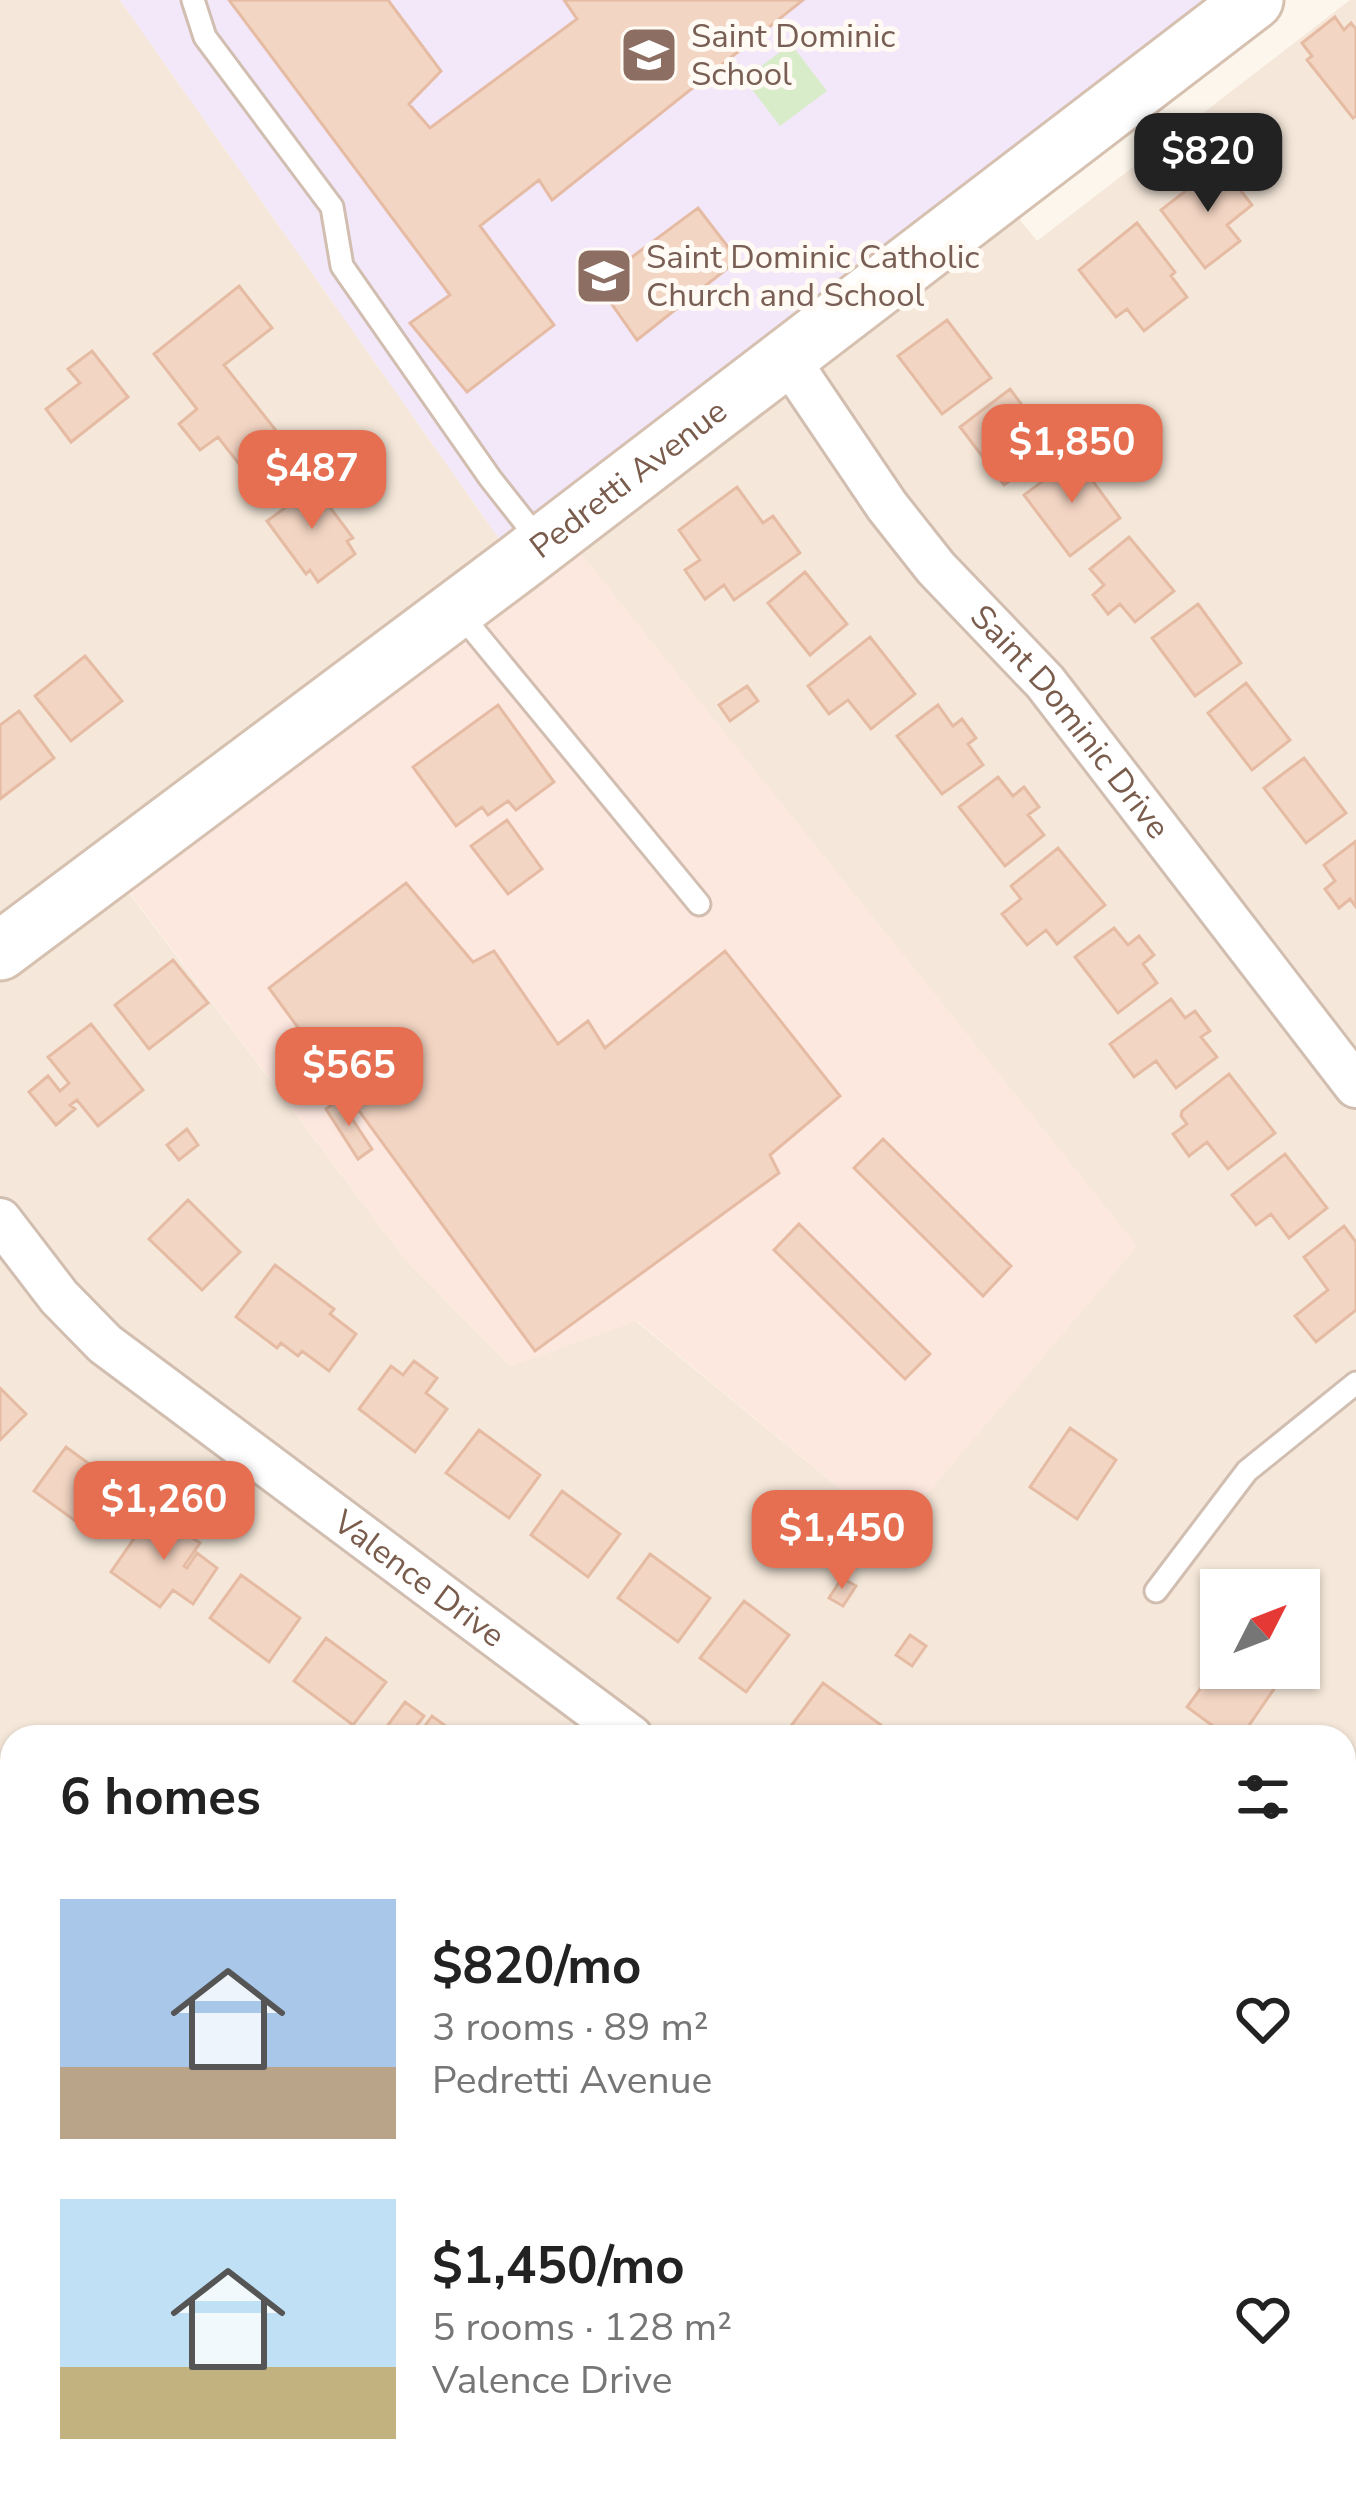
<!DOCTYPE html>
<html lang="en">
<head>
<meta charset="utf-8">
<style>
	body { margin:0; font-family:"Nunito Sans",sans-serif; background:#f2f2f2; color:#222; height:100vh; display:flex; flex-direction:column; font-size:45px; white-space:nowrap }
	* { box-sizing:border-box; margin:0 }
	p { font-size:39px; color:#767676 }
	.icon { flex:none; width:66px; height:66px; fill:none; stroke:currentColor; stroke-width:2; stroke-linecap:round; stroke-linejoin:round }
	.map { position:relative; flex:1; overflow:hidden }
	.sheet { position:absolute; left:0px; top:1725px; width:1356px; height:771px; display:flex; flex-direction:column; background:#fff; border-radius:36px 36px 0 0; box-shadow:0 3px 9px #0004 }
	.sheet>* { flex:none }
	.needle { width:78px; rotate:48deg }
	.controls { position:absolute; left:1200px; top:1569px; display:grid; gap:24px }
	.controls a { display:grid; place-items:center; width:120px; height:120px; border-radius:0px; background:#fff; box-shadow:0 3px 9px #0004; font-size:60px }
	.price { position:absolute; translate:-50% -102px; padding:0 27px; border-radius:24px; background:#e76f51; color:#fff; font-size:39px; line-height:78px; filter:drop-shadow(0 3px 6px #0008) }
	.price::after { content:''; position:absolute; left:50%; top:72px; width:36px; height:27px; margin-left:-18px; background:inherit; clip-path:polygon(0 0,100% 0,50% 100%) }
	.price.active { background:#222; color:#fff }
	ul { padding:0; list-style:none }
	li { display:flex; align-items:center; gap:36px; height:300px; padding:0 60px }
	li span { display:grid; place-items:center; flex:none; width:336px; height:240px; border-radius:0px; color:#555 }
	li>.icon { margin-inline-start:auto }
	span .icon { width:144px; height:144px; fill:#fffc; stroke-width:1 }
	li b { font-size:51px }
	h2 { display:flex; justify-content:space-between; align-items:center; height:144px; padding:0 60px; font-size:51px }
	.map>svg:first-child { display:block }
</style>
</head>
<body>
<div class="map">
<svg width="1356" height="2494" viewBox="0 0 1356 2494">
	<rect width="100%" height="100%" fill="#fdf6ec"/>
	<path fill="#f5e8da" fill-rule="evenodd" d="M0,0H120L517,564L111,869L405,1259L510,1365L636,1321L894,1533L562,530L1000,195L1037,241L1350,0H1356V2494H679L666,2484H1344V1737H12V2023L0,2016ZM1221,1590H1299V1668H1221Z"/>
	<path fill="#fde8e0" d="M562,530L1137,1246L894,1533L637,1321L511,1366L405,1259L111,868Z"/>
	<path fill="#f3e8fa" d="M120,0H1254L517,564Z"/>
	<path fill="#d8ecc9" d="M791,44L827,91L780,126L744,79Z
		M0,2016L12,2023V2484H201L186,2494H0Z
		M344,2484H666L679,2494H351Z"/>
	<path fill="#f3d5c3" stroke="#e6bba3" stroke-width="3" d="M229,0H388L441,71L409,104L430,128L577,19L564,0H803L552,200L539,180L480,226L554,325L467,392L410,323L450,295Z
		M1335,17L1344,30L1351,23L1356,29V116L1353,118L1307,60L1312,56L1302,43Z
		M1220,164L1252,205L1227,225L1240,241L1205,268L1161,210Z
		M698,208L738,260L637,340L597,283Z
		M1137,223L1175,272L1171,276L1187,297L1144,331L1127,309L1116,317L1079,270Z
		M239,286L272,328L224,365L278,433L239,464L218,437L200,450L179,424L197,409L154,354Z
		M947,320L991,378L942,414L898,356Z
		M92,351L128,397L71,442L46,409L80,383L68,369Z
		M1010,389L1054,448L1004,485L960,427Z
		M1075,457L1120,518L1070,556L1024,495Z
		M308,478L353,538L347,541L355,554L318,582L310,570L306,574L267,521L289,505L284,497Z
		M737,487L763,523L773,516L800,553L734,600L724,585L705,599L685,570L700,560L679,530Z
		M1129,537L1174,591L1135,622L1120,604L1108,614L1093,595L1104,585L1090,569Z
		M805,572L847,624L810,655L768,603Z
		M1198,604L1241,663L1195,696L1152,638Z
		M870,637L915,694L871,729L848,700L829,714L808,686Z
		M85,656L122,701L71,741L35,696Z
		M1246,683L1290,740L1252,770L1208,713Z
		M747,686L758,701L730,721L719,705Z
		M498,705L554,782L516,810L508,801L488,815L482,807L456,826L413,767Z
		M938,705L953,726L962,719L976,738L968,744L983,765L942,794L897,736Z
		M19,711L54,758L0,799V725Z
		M1304,758L1346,813L1306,843L1264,788Z
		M998,777L1013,796L1024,787L1039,807L1028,815L1044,835L1005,866L959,807Z
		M507,820L542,869L508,894L471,846Z
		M1356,841V907L1350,899L1339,908L1325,889L1335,881L1324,865Z
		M1058,848L1105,905L1057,944L1046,930L1027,945L1002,914L1021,899L1011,886Z
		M406,883L473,962L494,951L558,1044L588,1021L605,1048L725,951L840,1096L770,1155L779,1173L535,1351L269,988Z
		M1114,928L1128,945L1139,936L1154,955L1143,964L1157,983L1118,1013L1075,957Z
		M173,960L208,1003L149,1049L115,1005Z
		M1171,999L1185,1018L1195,1011L1210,1031L1201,1037L1217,1057L1176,1088L1156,1061L1134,1077L1110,1044Z
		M91,1024L143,1090L98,1126L77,1100L70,1105L75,1109L56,1125L29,1092L48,1076L60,1091L69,1083L48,1057Z
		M1229,1074L1275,1133L1228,1169L1207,1142L1189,1156L1173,1134L1187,1124L1181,1116L1182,1111Z
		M339,1099L372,1149L358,1159L326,1109Z
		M187,1129L198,1145L179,1160L167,1145Z
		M883,1139L1011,1266L983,1296L854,1168Z
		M1285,1154L1327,1208L1289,1238L1271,1214L1256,1225L1232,1195Z
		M188,1200L240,1252L202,1290L149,1239Z
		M799,1224L930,1354L905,1379L774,1250Z
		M1344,1226L1356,1242V1310L1316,1342L1295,1316L1328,1290L1304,1257Z
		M275,1265L334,1309L330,1314L356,1334L329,1371L302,1351L298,1356L281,1343L277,1348L236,1317Z
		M414,1361L437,1378L426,1393L447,1409L415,1452L359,1409L391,1366L403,1375Z
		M0,1388L26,1414L0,1440Z
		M1070,1428L1116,1460L1077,1519L1030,1487Z
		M479,1430L540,1475L509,1518L446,1473Z
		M66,1447L125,1490L92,1533L34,1491Z
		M562,1491L620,1534L588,1577L531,1535Z
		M153,1511L200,1543L184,1566L187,1568L197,1553L217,1568L193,1604L173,1590L160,1607L111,1572Z
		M650,1554L710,1598L678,1642L618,1598Z
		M241,1575L300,1618L269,1662L210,1618Z
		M842,1578L856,1586L843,1606L829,1598Z
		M744,1601L789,1635L746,1692L700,1658Z
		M910,1635L926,1646L912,1666L896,1655Z
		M326,1638L386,1682L353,1725L294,1681Z
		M1221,1639V1668H1279L1285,1673L1241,1737H1228L1187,1707L1212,1673L1202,1665Z
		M823,1683L881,1725L872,1737H807L791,1726Z
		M405,1702L424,1716L411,1733L417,1737L432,1716L461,1737H379Z
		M1344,2073L1356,2083V2140L1345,2151Z
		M869,2484H931L944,2494H861Z
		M1246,2484H1339L1345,2494H1252Z"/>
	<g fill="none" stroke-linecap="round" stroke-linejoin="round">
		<g stroke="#d1beb0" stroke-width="27">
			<path id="lane" d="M193,0L205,37L332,207L342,266L490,478L542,544
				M457,610L699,904
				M1156,1591L1247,1471L1356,1383"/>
		</g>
		<g stroke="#d1beb0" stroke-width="48">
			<g id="street">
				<path id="s1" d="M787,358L887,506L936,568L1045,682L1356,1086"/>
				<path id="s2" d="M0,1220L59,1297L105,1344L631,1737"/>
				<path d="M1344,2312L1356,2329"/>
			</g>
		</g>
		<g stroke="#d6c0b0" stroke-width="63">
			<g id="secondary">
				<path id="s3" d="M0,951L517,564L1254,0"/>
				<path d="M0,2016L12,2023"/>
				<path d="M666,2484L679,2494"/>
			</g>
		</g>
		<use href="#lane" stroke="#fff" stroke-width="21"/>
		<use href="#street" stroke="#fff" stroke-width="42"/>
		<use href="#secondary" stroke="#fff" stroke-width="57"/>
	</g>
	<defs>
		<g id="school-square" transform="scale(3)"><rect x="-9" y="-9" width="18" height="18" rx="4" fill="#8d6e63" stroke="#fffaf3"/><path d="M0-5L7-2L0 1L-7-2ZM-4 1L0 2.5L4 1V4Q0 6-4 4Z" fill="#fff"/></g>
	</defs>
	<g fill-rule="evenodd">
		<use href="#school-square" x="649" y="55"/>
		<use href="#school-square" x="604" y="276"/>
	</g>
	<g text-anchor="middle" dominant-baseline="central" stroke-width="10" stroke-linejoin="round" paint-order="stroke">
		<g font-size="33" fill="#785e54" stroke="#fffaf3" text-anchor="start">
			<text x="691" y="36">Saint Dominic<tspan x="691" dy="38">School</tspan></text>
			<text x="646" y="257">Saint Dominic Catholic<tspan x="646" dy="38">Church and School</tspan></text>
		</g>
		<g font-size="33" fill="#7a5c4d" stroke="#fffaf3">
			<text stroke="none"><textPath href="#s3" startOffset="786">Pedretti Avenue</textPath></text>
			<text stroke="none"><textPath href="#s1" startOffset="462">Saint Dominic Drive</textPath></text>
			<text stroke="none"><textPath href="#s2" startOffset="555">Valence Drive</textPath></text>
		</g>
	</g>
</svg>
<div class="controls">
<a><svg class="needle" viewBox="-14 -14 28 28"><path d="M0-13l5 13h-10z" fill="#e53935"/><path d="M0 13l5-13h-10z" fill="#767676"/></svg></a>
</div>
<b class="price active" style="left:1208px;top:215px">$820</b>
<b class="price" style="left:1072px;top:506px">$1,850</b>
<b class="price" style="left:312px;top:532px">$487</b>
<b class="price" style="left:349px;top:1129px">$565</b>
<b class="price" style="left:164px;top:1563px">$1,260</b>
<b class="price" style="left:842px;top:1592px">$1,450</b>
<section class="sheet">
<h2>6 homes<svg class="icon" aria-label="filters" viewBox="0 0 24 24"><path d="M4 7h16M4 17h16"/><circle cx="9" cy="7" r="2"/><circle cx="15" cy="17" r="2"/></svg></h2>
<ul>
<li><span style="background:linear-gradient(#a9c7e8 70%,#b9a48a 0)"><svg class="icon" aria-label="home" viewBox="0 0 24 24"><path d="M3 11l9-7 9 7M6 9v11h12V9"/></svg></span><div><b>$820/mo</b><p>3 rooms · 89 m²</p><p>Pedretti Avenue</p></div><svg class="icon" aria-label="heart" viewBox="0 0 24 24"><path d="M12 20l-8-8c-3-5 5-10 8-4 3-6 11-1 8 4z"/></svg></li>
<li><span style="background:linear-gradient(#bfe0f5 70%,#c2b280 0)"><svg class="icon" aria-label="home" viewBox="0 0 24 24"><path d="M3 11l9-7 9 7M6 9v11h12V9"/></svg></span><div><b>$1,450/mo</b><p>5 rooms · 128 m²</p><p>Valence Drive</p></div><svg class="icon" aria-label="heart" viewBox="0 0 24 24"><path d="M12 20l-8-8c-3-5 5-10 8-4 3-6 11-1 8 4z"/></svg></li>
</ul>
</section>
</div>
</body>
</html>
